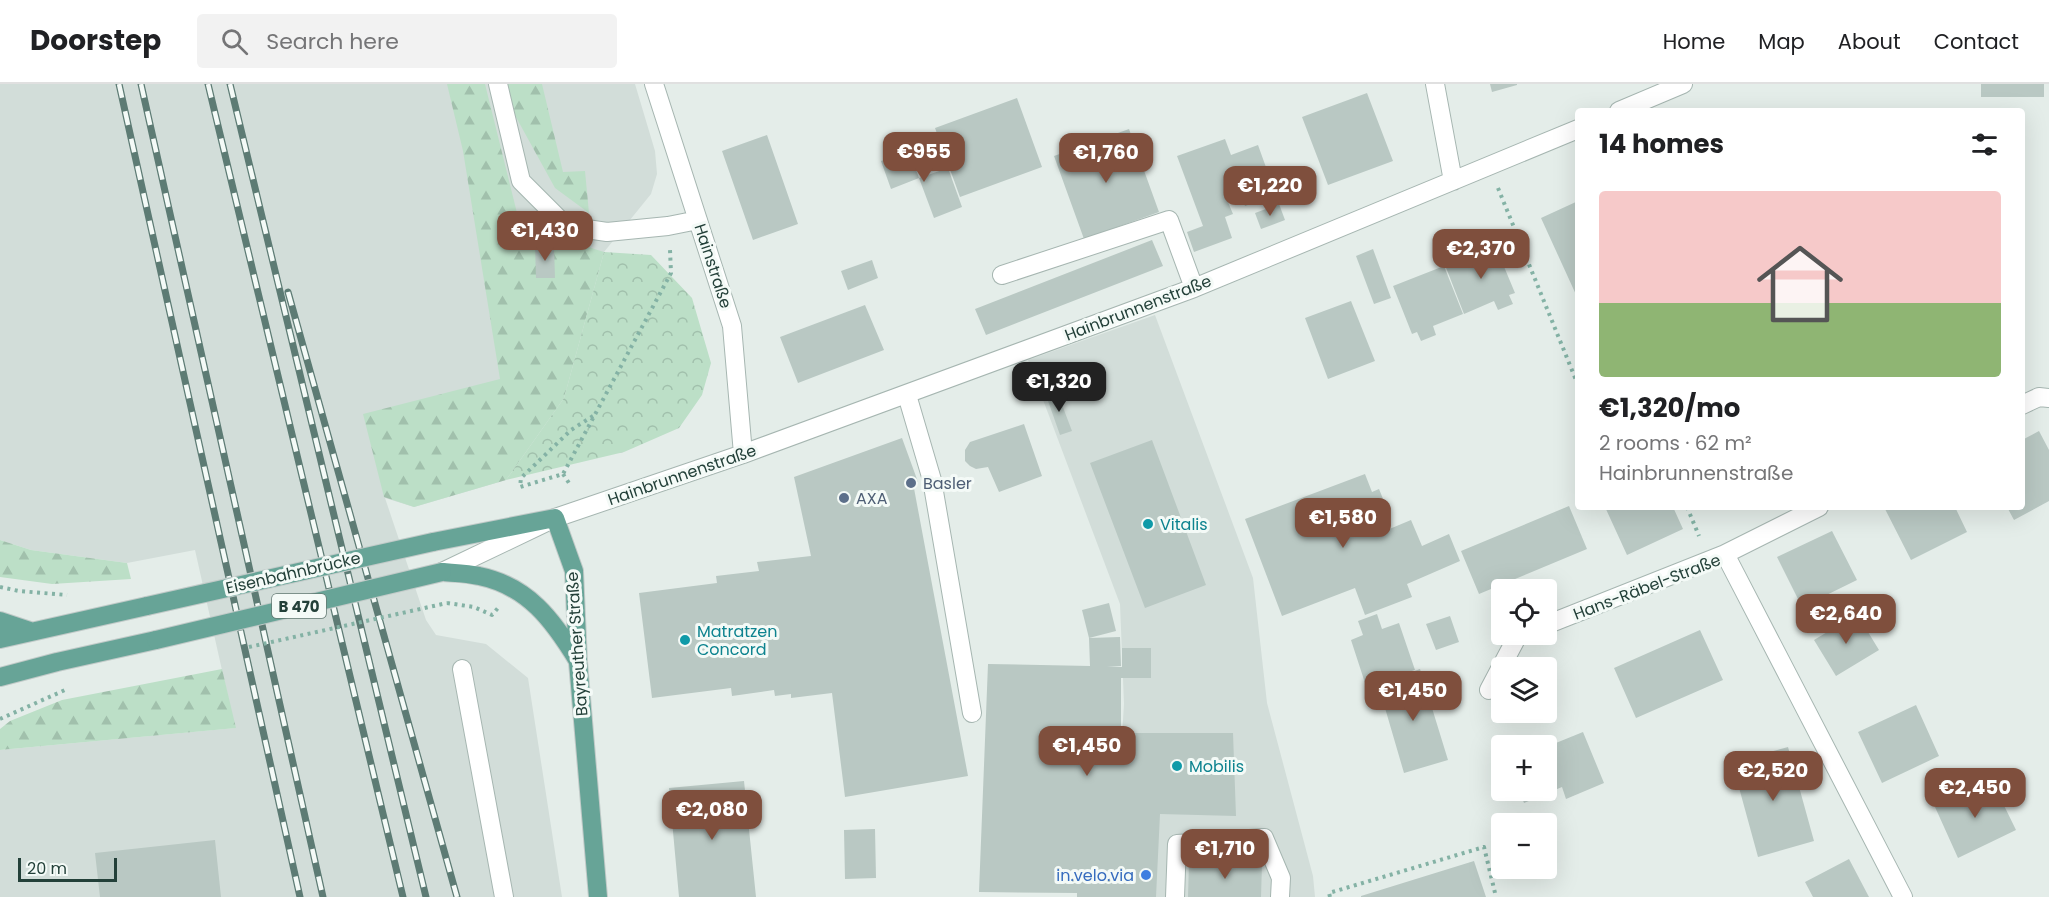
<!DOCTYPE html>
<html lang="en">
<head>
<meta charset="utf-8">
<style>
	body { margin:0; font-family:Poppins,sans-serif; background:#f2f2f2; color:#202124; height:100vh; display:flex; flex-direction:column; font-size:22px; white-space:nowrap }
	* { box-sizing:border-box; margin:0 }
	p { font-size:20px; color:#757577 }
	.icon { flex:none; width:33px; height:33px; fill:none; stroke:currentColor; stroke-width:2; stroke-linecap:round; stroke-linejoin:round }
	.map { position:relative; flex:1; overflow:hidden }
	.sheet { position:absolute; left:1575px; top:24px; width:450px; height:402px; display:flex; flex-direction:column; background:#fff; border-radius:6px; box-shadow:0 6px 24px #0002 }
	.sheet>* { flex:none }
	.tools { position:absolute; left:1491px; top:495px; display:grid; gap:12px }
	.tools a { display:grid; place-items:center; width:66px; height:66px; border-radius:6px; background:#fff; box-shadow:0 6px 24px #0002; font-size:30px }
	.scale { position:absolute; left:18px; bottom:15px; width:99px; box-sizing:border-box; padding-left:6px; border:3px solid #234039; border-top:0; font-size:16px; line-height:21px; white-space:nowrap; color:#234039; -webkit-text-stroke:4px #f4faf7; paint-order:stroke }
	.price { position:absolute; translate:-50% -51px; padding:0 14px; border-radius:12px; background:#7f4f3d; color:#fff; font-size:20px; line-height:39px; filter:drop-shadow(0 2px 3px #0008) }
	.price::after { content:''; position:absolute; left:50%; top:36px; width:18px; height:14px; margin-left:-9px; background:inherit; clip-path:polygon(0 0,100% 0,50% 100%) }
	.price.selected { background:#222; color:#fff }
	ul { padding:0; list-style:none }
	li { display:grid; align-content:center; gap:12px; height:318px; padding:0 24px }
	li+li { border-top:2px solid #e0e0e0 }
	li span { display:grid; place-items:center; height:186px; border-radius:6px; color:#555 }
	li>.icon { margin-inline-start:auto }
	span .icon { width:108px; height:108px; fill:#fffc; stroke-width:1 }
	li b { font-size:26px }
	h2 { display:flex; justify-content:space-between; align-items:center; height:72px; padding:0 24px; font-size:26px }
	header { display:flex; align-items:center; gap:36px; box-sizing:border-box; height:84px; padding:0 30px; background:#fff; border-bottom:2px solid #e0e0e0 }
	header strong { font-size:28px }
	nav { display:flex; gap:33px; margin-inline-start:auto; font-size:21px }
	.search { width:420px; height:54px; background:#f2f2f2; display:flex; align-items:center; gap:15px; box-sizing:border-box; padding:0 21px; border-radius:6px; color:#757577; font-size:22px }
	.map>svg:first-child { display:block }
</style>
</head>
<body>
<header>
<strong>Doorstep</strong>
<div class="search"><svg class="icon" aria-label="search" viewBox="0 0 24 24"><circle cx="10" cy="10" r="6"/><path d="M15 15l6 6"/></svg>Search here</div>
<nav><a>Home</a><a>Map</a><a>About</a><a>Contact</a></nav>
</header>
<div class="map">
<svg width="2049" height="813" viewBox="0 0 2049 813">
	<defs>
		<pattern id="forest-firs" width="22" height="20" patternUnits="userSpaceOnUse" patternTransform="scale(1.5)"><rect width="22" height="20" fill="#bcdfc7"/><path d="M5 1l3.5 6h-7zM16 11l3.5 6h-7z" fill="#a1c0ac"/></pattern>
		<pattern id="park-crowns" width="20" height="18" patternUnits="userSpaceOnUse" patternTransform="scale(1.5)"><rect width="20" height="18" fill="#bcdfc7"/><path d="M2 6a3 3 0 1 1 6 0M12 15a3 3 0 1 1 6 0" fill="none" stroke="#a1c0ac"/></pattern>
	</defs>
	<rect width="100%" height="100%" fill="#e4ede9"/>
	<path fill="#d2ddd9" d="M0,0H635L655,67L657,90L651,110L604,168L564,314L506,396L414,423L385,414L426,536L436,551L486,560L528,594L562,813H0V666L235,644L195,466L127,479L31,466L0,456Z
		M1155,231L1253,494L1267,619L1313,792L1315,813H1112L1124,620L1120,520L1028,276Z"/>
	<path fill="url(#forest-firs)" d="M447,0H485L520,141L604,168L564,314L506,396L414,423L384,413L363,330L500,295L463,67Z
		M505,0H542L563,88L585,87L589,129L555,104L511,24Z
		M0,456L31,466L127,479L131,495L52,500L0,493Z
		M222,585L236,644L0,666V645L10,637L62,616Z"/>
	<path fill="url(#park-crowns)" d="M604,168L651,171L692,214L711,279L702,311L679,344L624,368L506,396L564,314Z"/>
	<path fill="#b9c8c3" d="M1490,0H1517V1L1492,8Z
		M1981,0H2044V13H1981Z
		M1367,9L1393,77L1328,101L1302,33Z
		M1017,14L1042,83L960,113L935,44Z
		M1129,45L1159,128L1084,155L1054,72Z
		M767,51L798,140L753,156L722,67Z
		M1225,55L1231,71L1258,61L1276,111L1245,122L1242,113L1228,118L1233,130L1225,133L1232,154L1194,168L1187,148L1203,142L1177,72Z
		M909,67L919,94L948,84L962,123L934,134L919,94L891,105L881,77Z
		M1578,117V215L1541,134Z
		M1279,120L1285,136L1261,145L1255,129Z
		M1152,156L1163,182L986,251L975,225Z
		M554,161L555,194H536L535,162Z
		M1495,161L1515,209L1509,211L1513,220L1498,226L1494,217L1464,230L1445,181Z
		M1373,165L1391,214L1374,220L1356,172Z
		M872,176L878,194L848,206L841,187Z
		M1444,182L1463,230L1433,242L1436,251L1421,257L1417,248L1412,250L1393,202Z
		M1351,217L1375,277L1328,295L1305,234Z
		M865,221L884,266L798,299L780,253Z
		M1056,305L1072,347L1060,351L1047,314Z
		M1024,340L1042,392L999,408L988,383L976,385L970,382L965,377V366L970,358Z
		M2039,347L2049,366V417L2014,436L2007,423H2022V356Z
		M902,354L918,398L913,399L968,692L845,713L832,609L791,614V610L775,612L774,606L732,612L731,604L652,614L639,509L717,499L716,492L759,487L757,478L811,472L794,393Z
		M1152,356L1206,501L1145,524L1090,379Z
		M1365,390L1372,408L1379,405L1388,427L1381,430L1387,446L1411,436L1422,462L1449,450L1460,477L1407,500L1412,513L1365,531L1355,504L1282,532L1245,435Z
		M1569,422L1587,465L1479,510L1461,467Z
		M1605,423H1673L1683,445L1627,471Z
		M1890,423H1955L1967,448L1911,476L1885,425Z
		M1832,447L1857,496L1802,523L1777,473Z
		M1109,519L1116,547L1089,554L1120,553L1121,582L1107,583H1122V564H1151V594H1121V649H1233L1236,732L1160,730L1156,813H1077V809L979,808L988,580L1090,582L1089,554L1082,526Z
		M1377,530L1382,545L1399,539L1415,586L1366,602L1351,556L1363,551L1358,537Z
		M1857,530L1879,566L1836,592L1814,556Z
		M1450,532L1459,558L1436,566L1426,540Z
		M1700,546L1723,596L1636,634L1614,584Z
		M1420,585L1448,676L1404,689L1378,600Z
		M1916,621L1939,672L1882,699L1858,648Z
		M1583,648L1604,699L1566,715L1562,703L1524,719L1519,706H1546V663Z
		M1788,663L1814,757L1758,773L1732,678Z
		M744,697L756,813H679L669,704Z
		M1992,697L2016,746L1958,774L1935,723Z
		M875,745L876,794L845,795L844,746Z
		M215,756L221,813H100L95,769Z
		M1849,775L1869,813H1813L1805,798Z
		M1474,777L1486,813H1361V812Z
		M1189,778L1262,780L1261,813H1188Z"/>
	<g fill="none" stroke-linecap="round" stroke-linejoin="round">
		<g stroke="#a6b6b1" stroke-width="20">
			<path id="minor" d="M498,0L521,97L566,142L607,148L668,142L698,136
				M654,0L732,242L743,370
				M1435,0L1453,97
				M1619,27L1683,0
				M1002,191L1169,136L1194,204
				M907,311L932,396L972,629
				M2022,321L2039,313L2049,314
				M1725,470L1819,423
				M442,488L555,434L743,370L1194,204L1578,45
				M1546,541L1725,470L1903,813
				M462,585L504,813
				M1489,606L1517,553L1524,550
				M1175,813L1177,760L1264,754L1281,794L1280,813"/>
		</g>
		<g stroke="#c1cac8" stroke-width="20">
			<path id="major" d="M433,458L555,434L574,487L578,578L598,813
				M442,488C454,489 467,489 479,492C528,502 553,536 578,577
				M0,537L30,547
				M0,555L147,522
				M0,593L57,578L156,556"/>
		</g>
		<path stroke="#84b2a5" stroke-width="4" stroke-dasharray="3 4.5" stroke-linecap="butt" d="M1498,104L1578,301
			M593,332L571,346L521,394L520,403L563,390L671,189L670,166
			M563,390L571,402
			M1687,423L1699,452
			M0,503L19,507L67,511
			M447,519L474,523L492,531L498,524
			M0,635L65,606
			M1330,813L1329,809L1484,763L1496,813"/>
		<use href="#minor" stroke="#fff" stroke-width="18"/>
		<use href="#major" stroke="#67a497" stroke-width="18"/>
		<g stroke="#5d7b74" stroke-width="7">
			<path id="rail" d="M119,0L300,813
				M141,0L323,813
				M208,0L403,813
				M230,0L426,813
				M288,208L457,813"/>
		</g>
		<use href="#rail" stroke="#f4faf7" stroke-width="4.5" stroke-dasharray="14" stroke-linecap="butt"/>
		<g stroke="#c1cac8" stroke-width="20" stroke-linecap="butt">
			<path id="major-bridge" d="M147,522L433,458
				M156,556L442,488"/>
		</g>
		<path stroke="#84b2a5" stroke-width="4" stroke-dasharray="3 4.5" stroke-linecap="butt" d="M249,563L447,519"/>
		<use href="#major-bridge" stroke="#67a497" stroke-width="18"/>
	</g>
	<g fill="#5c6f8a" stroke="#f4faf7" stroke-width="2">
		<circle cx="911" cy="399" r="6"/>
		<circle cx="844" cy="414" r="6"/>
	</g>
	<g fill="#0f9aa8" stroke="#f4faf7" stroke-width="2">
		<circle cx="1148" cy="440" r="6"/>
		<circle cx="685" cy="556" r="6"/>
		<circle cx="1177" cy="682" r="6"/>
	</g>
	<circle fill="#3f7fe0" stroke="#f4faf7" stroke-width="2" cx="1146" cy="791" r="6"/>
	<g text-anchor="middle" dominant-baseline="central" stroke-width="6" stroke-linejoin="round" paint-order="stroke">
		<rect fill="#f4faf7" stroke="#627872" stroke-width="1.5" x="272" y="510" width="54" height="24" rx="4.5"/>
		<g font-size="15" font-weight="bold" fill="#234039">
			<text x="299" y="522">B 470</text>
		</g>
		<g font-size="16" fill="#234039" stroke="#f4faf7">
			<text transform="translate(713 182) rotate(72)">Hainstraße</text>
			<text transform="translate(1138 224) rotate(-21)">Hainbrunnenstraße</text>
			<text transform="translate(682 391) rotate(-19)">Hainbrunnenstraße</text>
			<text transform="translate(293 489) rotate(-13)">Eisenbahnbrücke</text>
			<text transform="translate(1647 503) rotate(-21)">Hans-Räbel-Straße</text>
			<text transform="translate(577 560) rotate(-94)">Bayreuther Straße</text>
		</g>
		<g font-size="16" fill="#4e5e75" stroke="#f4faf7" text-anchor="start">
			<text x="923" y="399">Basler</text>
			<text x="856" y="414">AXA</text>
		</g>
		<g font-size="16" fill="#0d838f" stroke="#f4faf7" text-anchor="start">
			<text x="1160" y="440">Vitalis</text>
			<text x="697" y="547">Matratzen<tspan x="697" dy="18">Concord</tspan></text>
			<text x="1189" y="682">Mobilis</text>
		</g>
		<g font-size="16" fill="#366cbe" stroke="#f4faf7" text-anchor="end">
			<text x="1134" y="791">in.velo.via</text>
		</g>
	</g>
</svg>
<div class="tools">
<a><svg class="icon" aria-label="locate" viewBox="0 0 24 24"><circle cx="12" cy="12" r="6"/><path d="M12 2v4M12 18v4M2 12h4M18 12h4"/></svg></a>
<a><svg class="icon" aria-label="layers" viewBox="0 0 24 24"><path d="M12 4l9 5-9 5-9-5zM3 14l9 5 9-5"/></svg></a>
<a>+</a>
<a>−</a>
</div>
<div class="scale">20 m</div>
<b class="price" style="left:924px;top:99px">€955</b>
<b class="price" style="left:1106px;top:100px">€1,760</b>
<b class="price" style="left:1270px;top:133px">€1,220</b>
<b class="price" style="left:545px;top:178px">€1,430</b>
<b class="price" style="left:1481px;top:196px">€2,370</b>
<b class="price selected" style="left:1059px;top:329px">€1,320</b>
<b class="price" style="left:1343px;top:465px">€1,580</b>
<b class="price" style="left:1846px;top:561px">€2,640</b>
<b class="price" style="left:1413px;top:638px">€1,450</b>
<b class="price" style="left:1087px;top:693px">€1,450</b>
<b class="price" style="left:1773px;top:718px">€2,520</b>
<b class="price" style="left:1975px;top:735px">€2,450</b>
<b class="price" style="left:712px;top:757px">€2,080</b>
<b class="price" style="left:1225px;top:796px">€1,710</b>
<section class="sheet">
<h2>14 homes<svg class="icon" aria-label="filters" viewBox="0 0 24 24"><path d="M4 7h16M4 17h16"/><circle cx="9" cy="7" r="2"/><circle cx="15" cy="17" r="2"/></svg></h2>
<ul>
<li><span style="background:linear-gradient(#f6c9c9 60%,#8fb573 0)"><svg class="icon" aria-label="home" viewBox="0 0 24 24"><path d="M3 11l9-7 9 7M6 9v11h12V9"/></svg></span><div><b>€1,320/mo</b><p>2 rooms · 62 m²</p><p>Hainbrunnenstraße</p></div></li>
</ul>
</section>
</div>
</body>
</html>
